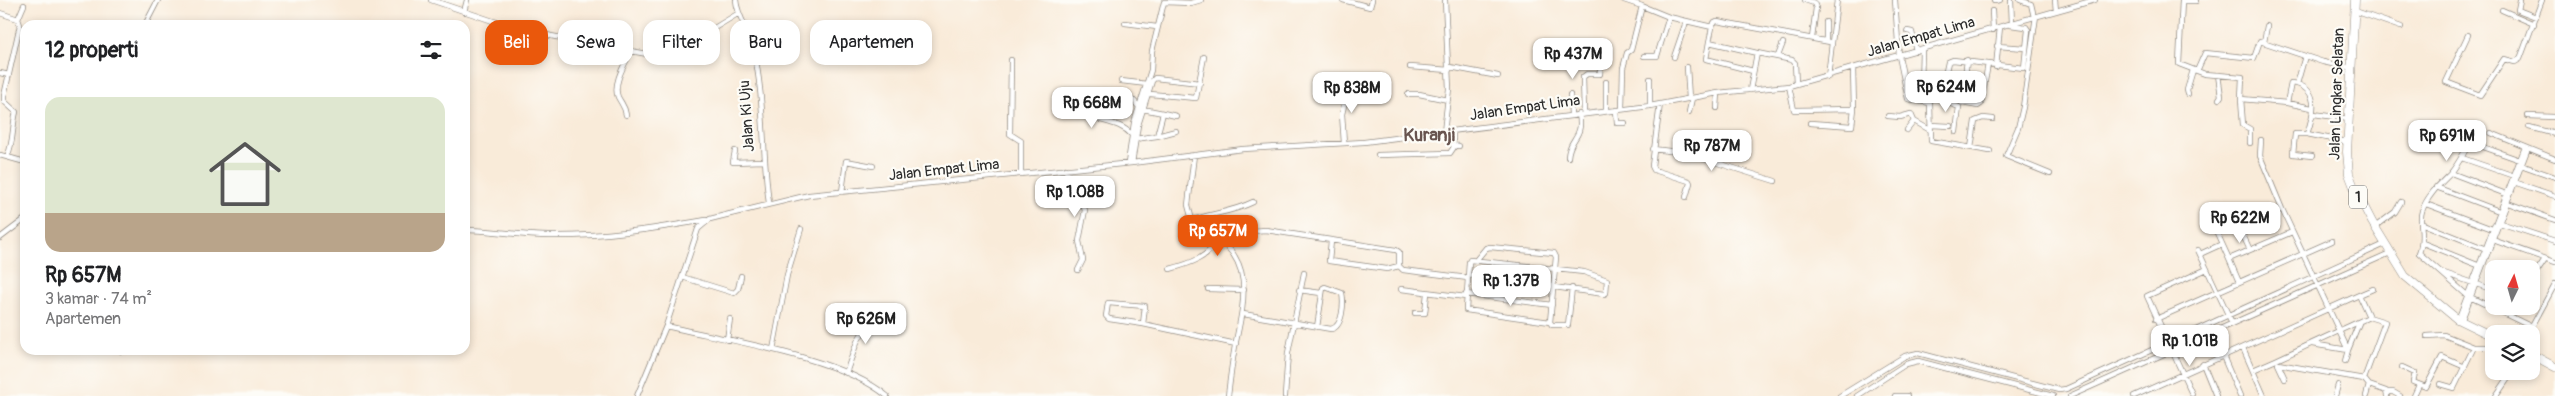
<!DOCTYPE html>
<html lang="id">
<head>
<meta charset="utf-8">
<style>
	body { margin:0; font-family:Pangolin,sans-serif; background:#f2f2f2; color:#202124; height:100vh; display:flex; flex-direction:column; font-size:19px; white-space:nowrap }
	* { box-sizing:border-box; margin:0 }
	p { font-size:16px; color:#757577 }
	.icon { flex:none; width:28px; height:28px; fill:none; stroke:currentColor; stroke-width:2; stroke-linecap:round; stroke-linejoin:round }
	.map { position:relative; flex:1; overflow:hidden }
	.panel { position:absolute; left:20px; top:20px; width:450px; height:335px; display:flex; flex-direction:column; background:#fff; border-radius:15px; box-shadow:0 2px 8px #0003 }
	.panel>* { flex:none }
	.banner { position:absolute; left:485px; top:20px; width:475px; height:45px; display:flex; gap:10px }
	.needle { width:32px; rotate:5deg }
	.tools { position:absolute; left:2485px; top:260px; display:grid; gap:10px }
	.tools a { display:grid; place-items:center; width:55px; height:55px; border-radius:10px; background:#fff; box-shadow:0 2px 8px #0003; font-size:25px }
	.price { position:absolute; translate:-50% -42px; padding:0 11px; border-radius:10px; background:#fff; color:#222; font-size:16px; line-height:32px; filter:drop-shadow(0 1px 2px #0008) }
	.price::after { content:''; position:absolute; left:50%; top:30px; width:15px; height:11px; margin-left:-8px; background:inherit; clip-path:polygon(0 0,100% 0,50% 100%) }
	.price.current { background:#ea580c; color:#fff }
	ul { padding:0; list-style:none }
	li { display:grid; align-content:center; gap:10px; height:265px; padding:0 25px }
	li span { display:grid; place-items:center; height:155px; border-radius:15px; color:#555 }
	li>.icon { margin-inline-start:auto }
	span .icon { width:90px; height:90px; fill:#fffc; stroke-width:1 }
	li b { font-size:21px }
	h2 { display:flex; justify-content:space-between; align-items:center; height:60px; padding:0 25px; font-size:21px }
	.tag { padding:0 18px; border-radius:15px; background:#fff; box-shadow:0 2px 8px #0003; font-size:18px; line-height:45px }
	.tag.current { background:#ea580c; color:#fff }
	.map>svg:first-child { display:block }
</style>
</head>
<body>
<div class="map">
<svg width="2555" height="396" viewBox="0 0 2555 396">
	<rect width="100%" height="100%" fill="#fdfcf7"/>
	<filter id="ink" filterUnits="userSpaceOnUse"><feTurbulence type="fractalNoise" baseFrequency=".02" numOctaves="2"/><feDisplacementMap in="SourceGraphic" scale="10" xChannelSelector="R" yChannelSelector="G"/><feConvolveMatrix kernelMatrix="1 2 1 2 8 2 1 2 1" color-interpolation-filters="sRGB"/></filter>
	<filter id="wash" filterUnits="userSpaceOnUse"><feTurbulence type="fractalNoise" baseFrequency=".0096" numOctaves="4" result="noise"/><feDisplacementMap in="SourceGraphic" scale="20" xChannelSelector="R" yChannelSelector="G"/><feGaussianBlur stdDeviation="1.12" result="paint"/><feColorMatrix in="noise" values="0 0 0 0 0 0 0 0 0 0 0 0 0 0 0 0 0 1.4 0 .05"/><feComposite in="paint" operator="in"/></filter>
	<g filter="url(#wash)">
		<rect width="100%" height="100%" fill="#f9ebd9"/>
	</g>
	<g filter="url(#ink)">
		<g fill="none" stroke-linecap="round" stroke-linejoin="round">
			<g stroke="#928b82" stroke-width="6">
				<path id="minor" d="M431,0L496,22L551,36L647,54L677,55L697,51L711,30L739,13
					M736,0C737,16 749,30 753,47C765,97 762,152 769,203
					M1343,0L1370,7L1372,0
					M1624,0L1642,6
					M1805,0L1814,3L1816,8L1812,38
					M1895,0L1899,56L1908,99L1930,103L1931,141L1990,151
					M2011,0L2012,24
					M2020,0L2031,4L2034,17
					M2055,0L2056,11
					M2182,0L2179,64L2205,74L2242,77L2241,99L2287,103L2312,108
					M2520,0L2518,10L2536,17
					M1994,1L2000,0
					M2182,1H2196
					M2502,10L2534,24
					M1992,11L1993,30
					M2355,11L2401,27
					M464,12L467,0
					M0,13L18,19L20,25L4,96V101L16,112C12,127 14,142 7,157
					M2036,16L2023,107L2018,128L2006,156L2050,174
					M18,19L24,5
					M1125,23L1157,27
					M145,25L158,0
					M1907,31L1912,32L1916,51
					M2468,35L2446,82L2480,95L2504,59L2515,62L2520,59L2542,0
					M1826,41V22
					M1709,42L1713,23L1717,21L1830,42
					M2264,42L2267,26
					M493,44L490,43V34L496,22
					M1997,46L2026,48
					M1922,49L1921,86L1947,90L1948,103L1959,107L1956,132
					M1757,53L1792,60L1795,63L1796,84
					M1644,56H1657L1669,17L1712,27
					M1778,56L1783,43
					M2305,56L2297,84C2321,92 2313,116 2307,134H2295L2293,154L2312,156
					M1674,57L1686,22
					M1011,60L1010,134L1021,141V174
					M1967,60L1962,103L1978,106L1981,104L1988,64
					M1410,67L1449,70L1450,67L1498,76
					M1687,67L1689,99
					M1996,67L2000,27
					M1946,71L1948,62L1953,60L2024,68L2028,30L2026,27L2010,25
					M2197,71L2205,53L2254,58L2260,41L2323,62L2352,68
					M0,73L9,75
					M2218,75L2221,96L2219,99
					M1828,77L1837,0
					M1121,81L1147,84
					M1789,86L1794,110L1854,109L1853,69
					M1750,90L1757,53L1709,42L1706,59L1753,71
					M1150,94L1196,98L1204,57
					M1408,94H1419L1448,100
					M2188,94L2187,90L2193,70
					M1570,95L1571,115
					M1118,98L1134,101L1139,107
					M2241,99L2243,125L2250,129V143
					M1075,102C1087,126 1115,116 1132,135
					M2287,103L2291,83L2297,84
					M1660,104L1652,166L1654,170L1689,181L1690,183L1686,197
					M1650,106V79
					M1717,108L1718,93
					M1622,109L1623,68L1627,53L1631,50L1642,6L1669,17
					M1616,110L1617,123H1625
					M1606,111V82
					M1689,112L1692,98
					M1163,113L1176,116
					M1584,113L1583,77L1587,74H1600L1601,59
					M2314,114L2349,119
					M626,115C625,106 622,105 618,97C612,84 626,62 631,51
					M1888,116L1900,117L1911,114L1914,121L1930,130
					M2528,116L2555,117
					M1810,123L1852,126L1854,109
					M1931,125L1950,126
					M2529,127L2555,134
					M1907,130L1914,121
					M1453,131V145L1459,146
					M1444,132L1449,89L1445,0
					M2491,133L2555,159
					M2307,134L2347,142
					M1157,136L1176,131
					M1135,139L1157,136L1163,113L1143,109
					M2261,140L2260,156L2282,209
					M1344,143L1342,114L1349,84
					M1971,148L1975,121L1983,118L1993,119
					M1653,149L1686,153L1775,181
					M735,151L733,162L763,161
					M0,155L25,162
					M1194,155L1188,205L1192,220L1202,230L1222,233L1266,230L1396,250L1399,252V266L1403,270L1468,278
					M1378,155L1450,153L1454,147
					M1568,157C1569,137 1584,139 1579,114
					M2462,158L2514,176
					M2520,160L2472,143L2469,144C2463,154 2458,165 2450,174C2439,185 2427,196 2422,211C2418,222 2426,236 2419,253L2468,296L2532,327
					M1128,163L1134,123L1151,70L1152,51L1164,2L1191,3L1201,0
					M1132,163L1138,125L1152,81L1155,78L1200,83
					M2521,165L2555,177
					M1065,169L1085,210L1079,241L1083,260L1078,270
					M2451,173L2506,194
					M2514,182L2555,196
					M2436,187L2499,211
					M842,192L846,161L873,166
					M2505,202L2555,220
					M2426,204L2495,230
					M2206,209L2229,259L2292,232
					M1192,220C1213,213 1233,212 1253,202
					M2497,222L2555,241
					M2213,224L2232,214L2240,229
					M2423,224L2486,249
					M2375,227L2395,212L2401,202
					M465,230C493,230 521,236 549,236C602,237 654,229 706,220
					M1210,233C1256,260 1244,303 1235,346C1232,363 1230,379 1228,396
					M0,238L25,219
					M2490,239L2555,262
					M1331,241L1329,261L1387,269L1399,266
					M2423,243L2480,266
					M2198,250L2232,323
					M2250,250L2240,229L2282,209L2348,350L2359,323
					M2200,254L2222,244
					M1477,259L1486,248L1490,247L1554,253L1556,257L1550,322L1552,325H1568L1572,288
					M2229,259L2239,282
					M1170,269C1192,263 1208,258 1219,238
					M2441,272L2494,290
					M1468,275L1604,294L1606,293L1607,280L1584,272L1470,260L1469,262L1466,310L1550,322
					M682,277L734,293L738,289L741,276
					M2531,280L2545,259
					M1208,289L1244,290
					M1401,289L1466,297
					M1299,290L1321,293
					M1466,294L1552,305
					M2359,295L2373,289
					M1415,313H1425L1427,293
					M1243,314L1331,329C1343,327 1344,303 1342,293L1325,287L1323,288L1317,327
					M2156,319L2332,241
					M2458,320L2525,147
					M2461,322L2528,148
					M1143,324L1145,306L1108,303L1106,316L1109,319L1143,324L1236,344
					M666,326C725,340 841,357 887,396
					M2528,334L2555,284
					M2427,336L2444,335L2474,347H2494
					M727,340L730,319
					M2312,344L2348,350L2345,361
					M2243,348L2264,396
					M773,350L787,275L801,229
					M121,351L122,350
					M2223,356L2240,396
					M2276,360L2369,317
					M2203,364L2216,396
					M2402,367L2415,373L2413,382L2426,387L2442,357L2465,367
					M2253,370L2276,360
					M846,373L857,342L875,311
					M2364,379L2369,385L2386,391L2387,396
					M2440,384L2454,388L2474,347
					M2387,392H2393L2400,396
					M2192,394L2147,296L2207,269
					M637,396L666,326L698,229L710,219L726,215L809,195L1132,163L1243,149L1364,142L1650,106L1718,93L1789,86L2095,0
					M1285,396L1288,353L1304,273
					M1840,396L1905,356L1918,353L2059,390L2066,389L2385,244
					M1857,396L1906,364L1918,361L2053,396
					M1895,396H1907
					M2070,396L2390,253
					M2134,396L2359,295L2369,317L2385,322L2364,379L2278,364L2285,379
					M2335,396L2338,385
					M2366,396L2369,385
					M2414,396L2419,385
					M2496,396L2513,371"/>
			</g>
			<g stroke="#928b82" stroke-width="9">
				<path id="trunk" d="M2355,0L2347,152L2349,174L2354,187L2372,222L2405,276L2457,319L2494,337
					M2531,354L2555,367"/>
			</g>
			<use href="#minor" stroke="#fff" stroke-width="4.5"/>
			<use href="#trunk" stroke="#fff" stroke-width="8"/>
		</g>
	</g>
	<g text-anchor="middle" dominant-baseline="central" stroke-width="4.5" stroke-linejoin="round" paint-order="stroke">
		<rect fill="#fdfcf7" stroke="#6a6a68" stroke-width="1" x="2349" y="185.5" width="18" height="23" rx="4"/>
		<g font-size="14" font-weight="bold" fill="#2b2b2b">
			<text x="2358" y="197">1</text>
		</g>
		<g font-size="15" fill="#2b2b2b" stroke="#fdfcf7">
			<text transform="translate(1921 37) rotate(-16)">Jalan Empat Lima</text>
			<text transform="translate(2337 94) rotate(-88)">Jalan Lingkar Selatan</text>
			<text transform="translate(1525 108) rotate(-8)">Jalan Empat Lima</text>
			<text transform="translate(747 116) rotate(-94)">Jalan Ki Uju</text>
			<text transform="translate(944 170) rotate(-6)">Jalan Empat Lima</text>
		</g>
		<g font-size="18" font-weight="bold" fill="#68544f" stroke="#fdfcf7">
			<text x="1429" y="135">Kuranji</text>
		</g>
	</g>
</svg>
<div class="tools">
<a><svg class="needle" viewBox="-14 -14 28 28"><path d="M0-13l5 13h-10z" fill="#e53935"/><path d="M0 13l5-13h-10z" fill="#757577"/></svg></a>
<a><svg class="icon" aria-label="layers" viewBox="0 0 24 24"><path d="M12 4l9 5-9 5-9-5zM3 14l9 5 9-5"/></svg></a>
</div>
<b class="price" style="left:1573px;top:80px">Rp 437M</b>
<b class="price" style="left:1946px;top:113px">Rp 624M</b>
<b class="price" style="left:1352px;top:114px">Rp 838M</b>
<b class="price" style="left:1092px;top:129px">Rp 668M</b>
<b class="price" style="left:2447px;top:162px">Rp 691M</b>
<b class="price" style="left:1712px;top:172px">Rp 787M</b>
<b class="price" style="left:1075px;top:218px">Rp 1.08B</b>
<b class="price" style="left:2240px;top:244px">Rp 622M</b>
<b class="price current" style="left:1218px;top:257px">Rp 657M</b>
<b class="price" style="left:1511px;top:307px">Rp 1.37B</b>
<b class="price" style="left:866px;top:345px">Rp 626M</b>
<b class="price" style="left:2190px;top:367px">Rp 1.01B</b>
<div class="banner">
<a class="tag current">Beli</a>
<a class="tag">Sewa</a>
<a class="tag">Filter</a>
<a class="tag">Baru</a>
<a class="tag">Apartemen</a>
</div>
<section class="panel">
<h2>12 properti<svg class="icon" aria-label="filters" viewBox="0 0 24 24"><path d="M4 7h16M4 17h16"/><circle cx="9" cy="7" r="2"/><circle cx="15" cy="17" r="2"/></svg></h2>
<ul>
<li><span style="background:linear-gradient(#dfe7d0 75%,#b9a48a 0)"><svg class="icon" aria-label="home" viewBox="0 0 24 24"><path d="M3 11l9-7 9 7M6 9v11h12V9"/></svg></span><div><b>Rp 657M</b><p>3 kamar · 74 m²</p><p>Apartemen</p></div></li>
</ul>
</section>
</div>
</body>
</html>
